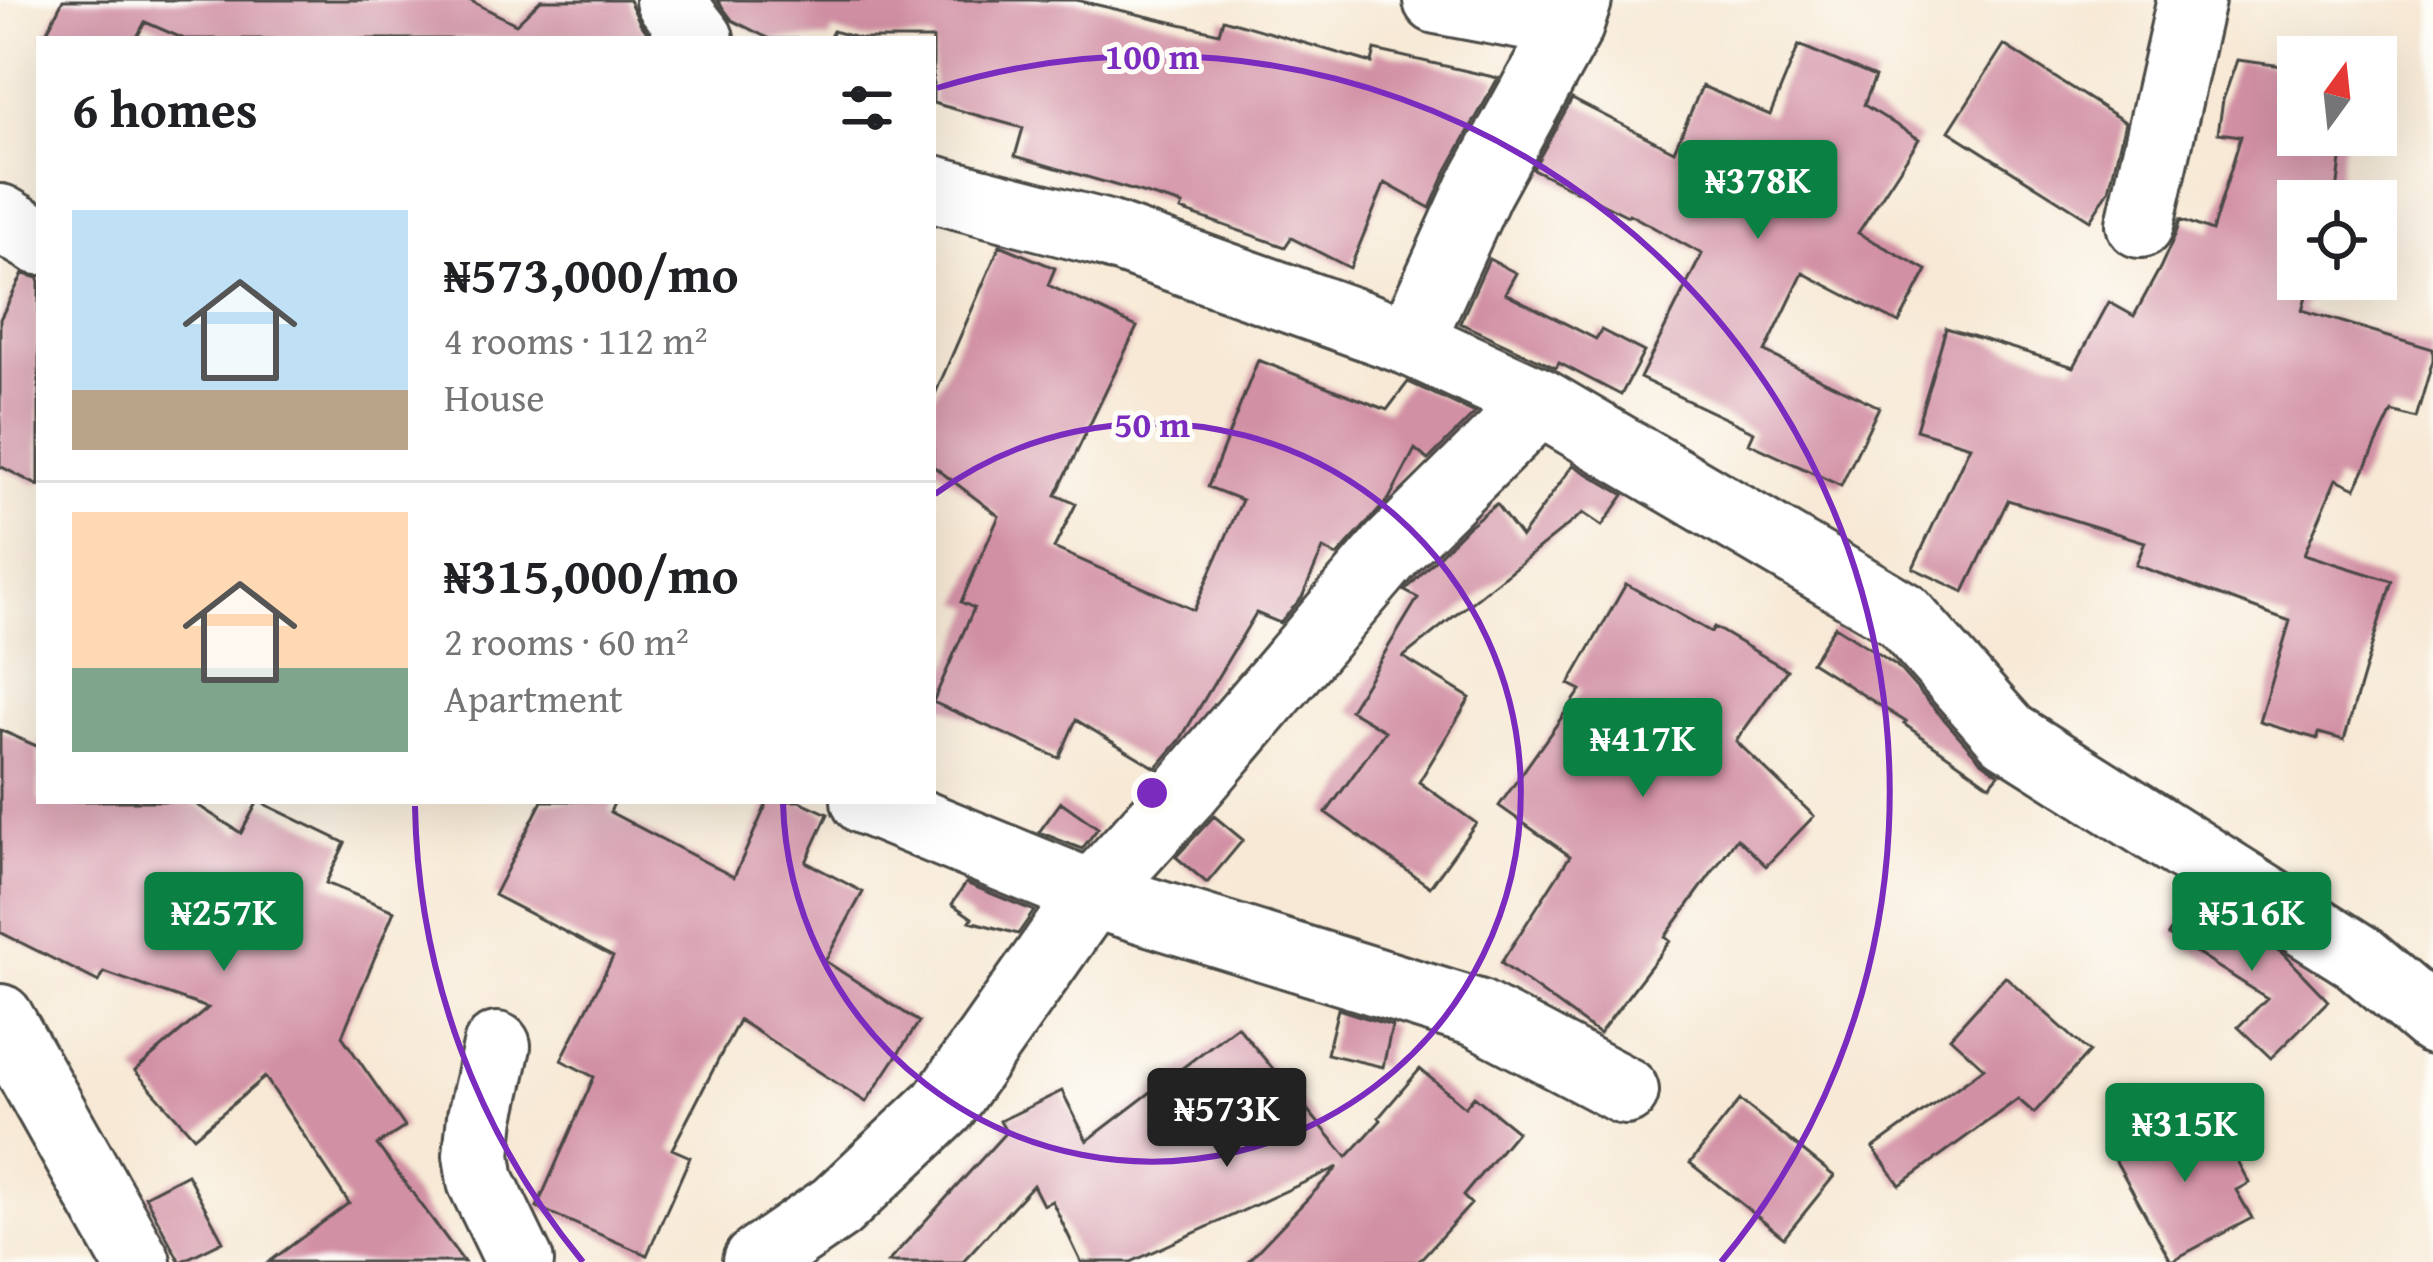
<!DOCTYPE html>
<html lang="en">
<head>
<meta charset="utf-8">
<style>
	body { margin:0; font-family:"Gentium Book Plus",serif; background:#f6f6f6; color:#202124; height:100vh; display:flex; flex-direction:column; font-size:45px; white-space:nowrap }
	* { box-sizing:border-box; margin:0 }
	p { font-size:39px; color:#757577 }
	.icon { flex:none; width:66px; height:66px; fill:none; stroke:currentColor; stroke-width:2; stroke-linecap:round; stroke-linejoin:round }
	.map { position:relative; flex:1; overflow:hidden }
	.panel { position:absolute; left:36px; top:36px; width:900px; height:768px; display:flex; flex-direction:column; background:#fff; border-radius:0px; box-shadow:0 12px 48px #0002 }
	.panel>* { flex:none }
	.needle { width:78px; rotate:15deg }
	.tools { position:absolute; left:2277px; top:36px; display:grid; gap:24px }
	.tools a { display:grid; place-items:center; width:120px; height:120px; border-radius:0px; background:#fff; box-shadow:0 12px 48px #0002; font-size:60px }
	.price { position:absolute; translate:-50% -102px; padding:0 27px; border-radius:12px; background:#0b8043; color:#fff; font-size:39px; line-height:78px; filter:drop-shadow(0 3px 6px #0008) }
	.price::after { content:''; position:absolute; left:50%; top:72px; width:36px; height:27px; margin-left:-18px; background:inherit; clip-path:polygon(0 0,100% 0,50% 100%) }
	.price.selected { background:#222; color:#fff }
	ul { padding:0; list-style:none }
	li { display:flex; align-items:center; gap:36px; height:300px; padding:0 36px }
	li+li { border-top:3px solid #e0e0e0 }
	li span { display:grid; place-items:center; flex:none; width:336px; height:240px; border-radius:0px; color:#555 }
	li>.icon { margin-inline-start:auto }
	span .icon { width:144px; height:144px; fill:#fffc; stroke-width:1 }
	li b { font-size:51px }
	h2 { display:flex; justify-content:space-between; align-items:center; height:144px; padding:0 36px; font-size:51px }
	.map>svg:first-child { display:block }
</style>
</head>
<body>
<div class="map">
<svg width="2433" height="1262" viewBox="0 0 2433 1262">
	<rect width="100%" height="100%" fill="#fdfcf7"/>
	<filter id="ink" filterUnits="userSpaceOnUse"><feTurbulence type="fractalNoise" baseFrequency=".00833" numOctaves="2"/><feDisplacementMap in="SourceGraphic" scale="24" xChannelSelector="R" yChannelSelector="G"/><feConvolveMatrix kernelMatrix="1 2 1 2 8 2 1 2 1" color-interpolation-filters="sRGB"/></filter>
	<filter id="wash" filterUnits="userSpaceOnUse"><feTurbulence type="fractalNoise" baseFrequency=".004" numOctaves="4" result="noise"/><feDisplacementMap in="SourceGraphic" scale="48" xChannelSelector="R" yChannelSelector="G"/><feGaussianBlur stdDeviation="2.7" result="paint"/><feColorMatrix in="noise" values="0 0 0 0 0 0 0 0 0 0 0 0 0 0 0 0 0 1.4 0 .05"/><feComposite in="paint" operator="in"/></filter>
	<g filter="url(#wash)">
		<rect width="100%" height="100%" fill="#f7e9d5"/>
		<g id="blocks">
			<path fill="#d290a4" d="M63,0H469L516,24L541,0H629L640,23L652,39H184L145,22L136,39H43Z
				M717,0H1076L1219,33L1223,19L1372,63L1375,50L1498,78L1446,172L1430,208L1385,183L1350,268L1291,238L1285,247L1181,210L1183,205L1015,156L1023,128L933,103V39H861L833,31L829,39H770L732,20Z
				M1799,45L1875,77L1864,105L1919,139L1858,233L1927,270L1899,323L1803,273L1765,352L1879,407L1841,486L1749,443L1754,432L1640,378L1702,254L1629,214L1628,216L1533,169L1572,99L1674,151L1702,86L1770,115Z
				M2004,45L2125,122L2109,190L2090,220L1949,131Z
				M2237,60L2298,68V135H2344L2336,201H2298V279H2311L2302,310L2433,349V360L2416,418L2392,411L2356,488L2336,479L2304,554L2391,581L2344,740L2319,733L2318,739L2260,722L2290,621L2136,565L2145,542L2008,500L1964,592L1913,568L1970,446L1916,430L1946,328L2074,367L2109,302L2134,316L2160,268L2176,233L2180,219L2212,231L2241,136L2218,133L2223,100Z
				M1000,245L1055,268L1048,285L1137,327L1056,495L1076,504L1054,548L1194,610L1242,500L1208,487L1258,360L1387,410L1408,382L1475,413L1428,460L1415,449L1389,499L1337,556L1323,549L1302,597L1280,623L1256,613L1180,740L1156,768L1076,720L1059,758L933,702L974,608L961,602L999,516L933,466V399Z
				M1489,259L1516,273L1505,293L1596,339L1601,330L1644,352L1621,395L1559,363L1556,368L1460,323Z
				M23,274L39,278V486L0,466V319Z
				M1573,465L1624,495L1602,526L1583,513L1403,657L1470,698L1419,782L1476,823L1430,887L1326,813L1385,731L1350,710L1418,598L1405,591L1421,574L1468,526L1496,504L1521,537Z
				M1626,584L1711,632L1714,627L1787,670L1736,741L1814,816L1766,866L1737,838L1665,937L1670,941L1599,1034L1501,963L1570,856L1499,806L1581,690L1569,684Z
				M1835,626L1896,665L1980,760L1999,774L1990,785L1904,724L1906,722L1811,662Z
				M0,730L39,747V801H191L241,833L258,801L345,843L326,883L394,911L342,1036L405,1127L377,1145L464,1262H269L349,1203L265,1077L194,1137L135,1071L208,1008L104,972L99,982L0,932Z
				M542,801H615L610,812L734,877L768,801H799L828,814L806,862L863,892L825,961L919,1022L866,1102L739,1020L672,1149L690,1157L647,1255L537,1207L594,1077L561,1060L613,957L494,895Z
				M1061,802L1098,828L1082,849L1039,832Z
				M1214,816L1243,840L1207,883L1176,857Z
				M966,883L1034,911L1018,934L970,921L972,918L952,904Z
				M2193,897L2282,953L2328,1001L2271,1058L2238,1027L2267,998L2168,935Z
				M2005,976L2089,1052L2034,1113L2018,1099L1900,1185L1873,1148L1984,1068L1950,1037Z
				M1338,1009L1392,1026L1383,1067L1327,1054Z
				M1237,1026L1347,1157L1381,1120L1379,1117L1420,1069L1465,1107L1474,1096L1517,1131L1463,1196L1471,1204L1418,1262H1247L1338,1167L1131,1262H1081L1052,1201L1043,1205L1033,1185L962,1262H888L1006,1132L1000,1121L1062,1091L1087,1141Z
				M1740,1100L1834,1176L1784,1238L1690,1163Z
				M2193,1111L2212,1144L2224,1137L2249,1183L2236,1190L2252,1218L2171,1261L2112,1154Z
				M187,1174L223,1241L180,1262L145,1196Z"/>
		</g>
	</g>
	<g filter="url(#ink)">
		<use href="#blocks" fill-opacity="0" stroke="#4a4844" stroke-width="3"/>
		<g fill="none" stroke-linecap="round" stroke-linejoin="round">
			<g stroke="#4a4844" stroke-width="72">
				<path id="minor" d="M669,0L700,39
					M1437,0L1570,25
					M933,189L1107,234L1410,342L1540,402L1902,615L2008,735L2358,957L2433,1021
					M0,218L39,241
					M2140,224L2191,0
					M1410,342L1479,190L1570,25L1578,0
					M865,801L1092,894L1477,1013L1625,1091
					M0,1018L137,1262
					M497,1046L481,1117L477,1155L481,1181L520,1262
					M756,1262L836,1207L943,1106L1092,894L1187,790L1393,548L1540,402"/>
			</g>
			<use href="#minor" stroke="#fff" stroke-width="66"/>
		</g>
	</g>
	<g fill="none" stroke="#7b2cbf" stroke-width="6">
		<path d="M935 494A369 369 0 1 1 783 803"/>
		<path d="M583 1262A737 737 0 0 1 415 806M937 88A737 737 0 0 1 1721 1262"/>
	</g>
	<circle cx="1152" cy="793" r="18" fill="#7b2cbf" stroke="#fdfcf7" stroke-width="6"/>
	<g font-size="36" text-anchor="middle" font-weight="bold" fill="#7b2cbf" stroke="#fdfcf7" stroke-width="10" stroke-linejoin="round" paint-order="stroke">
		<text x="1152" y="69">100 m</text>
		<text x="1152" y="437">50 m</text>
	</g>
</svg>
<div class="tools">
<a><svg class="needle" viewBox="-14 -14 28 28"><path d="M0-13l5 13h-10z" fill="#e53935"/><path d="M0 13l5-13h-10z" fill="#757577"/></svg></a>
<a><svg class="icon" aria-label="locate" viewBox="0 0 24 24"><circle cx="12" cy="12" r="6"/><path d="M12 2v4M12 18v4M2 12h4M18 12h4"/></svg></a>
</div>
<b class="price" style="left:1758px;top:242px">₦378K</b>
<b class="price" style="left:1643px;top:800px">₦417K</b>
<b class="price" style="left:224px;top:974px">₦257K</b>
<b class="price" style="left:2252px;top:974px">₦516K</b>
<b class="price selected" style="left:1227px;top:1170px">₦573K</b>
<b class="price" style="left:2185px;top:1185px">₦315K</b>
<section class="panel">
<h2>6 homes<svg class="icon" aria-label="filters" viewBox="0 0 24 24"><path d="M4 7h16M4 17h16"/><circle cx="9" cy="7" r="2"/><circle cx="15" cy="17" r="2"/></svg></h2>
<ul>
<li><span style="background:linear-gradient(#bfe0f5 75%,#b9a48a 0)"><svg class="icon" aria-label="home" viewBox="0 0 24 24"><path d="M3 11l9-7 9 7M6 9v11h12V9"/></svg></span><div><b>₦573,000/mo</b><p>4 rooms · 112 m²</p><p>House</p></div></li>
<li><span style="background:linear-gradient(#ffd9b3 65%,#7fa58c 0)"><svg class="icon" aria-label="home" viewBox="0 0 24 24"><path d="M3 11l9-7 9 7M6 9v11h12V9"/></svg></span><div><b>₦315,000/mo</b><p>2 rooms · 60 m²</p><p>Apartment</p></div></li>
</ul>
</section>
</div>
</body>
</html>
